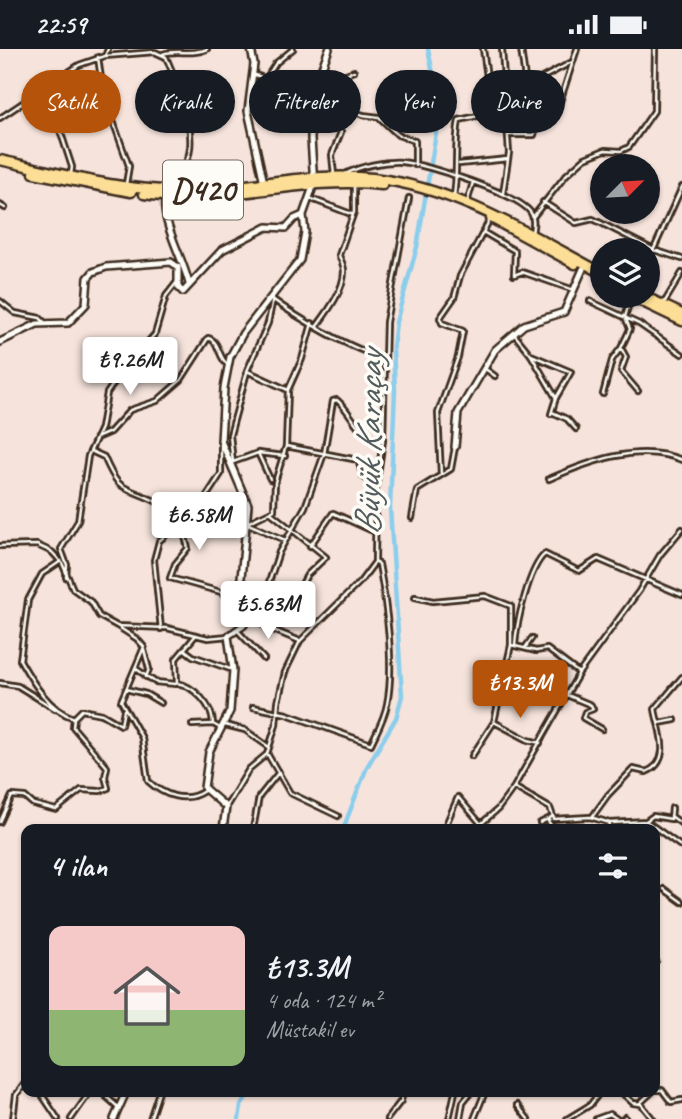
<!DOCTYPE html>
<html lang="tr">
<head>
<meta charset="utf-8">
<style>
	body { margin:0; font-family:Caveat,sans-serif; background:#242831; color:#f1f3f6; height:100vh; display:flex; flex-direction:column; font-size:26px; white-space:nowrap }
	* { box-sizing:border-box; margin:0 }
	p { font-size:23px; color:#9ea1a6 }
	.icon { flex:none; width:38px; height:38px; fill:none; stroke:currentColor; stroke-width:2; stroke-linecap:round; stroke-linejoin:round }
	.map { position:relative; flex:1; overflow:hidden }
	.drawer { position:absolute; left:21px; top:775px; width:639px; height:273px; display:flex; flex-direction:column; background:#171b24; border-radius:14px; box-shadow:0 2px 5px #0004 }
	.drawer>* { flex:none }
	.top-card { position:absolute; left:21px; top:21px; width:640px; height:63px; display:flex; gap:14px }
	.needle { width:46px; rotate:66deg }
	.tools { position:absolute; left:590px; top:105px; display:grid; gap:14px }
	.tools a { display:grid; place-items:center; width:70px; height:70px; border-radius:50%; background:#171b24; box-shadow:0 2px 5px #0004; font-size:35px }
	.price { position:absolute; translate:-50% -60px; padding:0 16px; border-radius:7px; background:#fff; color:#222; font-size:23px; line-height:46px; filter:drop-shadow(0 2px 4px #0008) }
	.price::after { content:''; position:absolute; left:50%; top:42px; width:21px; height:16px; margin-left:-10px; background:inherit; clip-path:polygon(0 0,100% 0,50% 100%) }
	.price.active { background:#b45309; color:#fff }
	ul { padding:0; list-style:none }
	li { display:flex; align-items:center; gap:21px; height:175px; padding:0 28px }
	li span { display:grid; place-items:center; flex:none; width:196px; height:140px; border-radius:14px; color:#555 }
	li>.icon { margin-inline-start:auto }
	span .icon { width:84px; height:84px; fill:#fffc; stroke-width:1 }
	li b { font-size:30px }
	h2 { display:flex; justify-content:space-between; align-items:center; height:84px; padding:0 28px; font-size:30px }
	.pill { padding:0 24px; border-radius:32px; background:#171b24; box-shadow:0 2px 5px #0004; font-size:24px; line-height:63px }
	.pill.active { background:#b45309; color:#fff }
	.status { display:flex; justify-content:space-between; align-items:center; height:49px; padding:0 35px; background:#171b24; direction:ltr }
	.status svg { height:19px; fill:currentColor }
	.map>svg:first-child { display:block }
</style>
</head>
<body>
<div class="status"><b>22:59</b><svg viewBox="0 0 49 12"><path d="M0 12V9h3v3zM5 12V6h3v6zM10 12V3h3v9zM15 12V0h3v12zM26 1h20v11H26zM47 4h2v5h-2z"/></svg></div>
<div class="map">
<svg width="682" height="1070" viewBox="0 0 682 1070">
	<rect width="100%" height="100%" fill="#f6e4dc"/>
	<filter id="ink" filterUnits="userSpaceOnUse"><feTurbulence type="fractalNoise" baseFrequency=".0143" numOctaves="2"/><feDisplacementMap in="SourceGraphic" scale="14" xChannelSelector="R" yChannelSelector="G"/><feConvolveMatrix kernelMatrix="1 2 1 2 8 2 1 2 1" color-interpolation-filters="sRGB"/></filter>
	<g filter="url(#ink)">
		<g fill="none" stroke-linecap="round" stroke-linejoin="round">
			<path stroke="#8bcdec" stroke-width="4.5" d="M343,780L367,718L396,669L402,647L390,459L395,341L393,299L396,273L417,198L436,84V40L428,0
				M239,1070L241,1057L249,1043"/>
			<g stroke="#3b2a1e" stroke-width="8">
				<path id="street" d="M483,0L488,35L511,30H540L572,13
					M502,0L509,104L503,144
					M521,0L525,30
					M163,5C177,0 192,7 207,0
					M105,7L155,3L166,8C178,37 209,104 175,126
					M98,8L103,44L129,117L126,135
					M252,25L312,44
					M267,28L276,14L293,0
					M46,38L72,118L71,125
					M313,47L363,66L379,68L398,86L415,92V116
					M331,52L343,26L354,22
					M481,67L484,38L488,35
					M0,69L79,16L105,7L108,0
					M510,86H534L536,78L546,71L545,67L556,65L577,0
					M459,115L508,110
					M345,125C361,117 384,112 402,113C426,115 519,145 531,164C535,170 533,178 532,185
					M334,126L332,106L341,83
					M454,147C458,121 454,97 459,71L497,63
					M309,149L351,165
					M543,153L576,174L593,170L654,201L682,210
					M467,154L473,133
					M0,156L5,159
					M533,168L566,126L585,109L605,101L621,102L629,98L654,62L655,0
					M483,183L515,202L514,226L522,223L571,240
					M648,213L682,138
					M271,249C297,269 354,302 385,309
					M273,250L268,274L247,322L288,341
					M630,251L625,268L630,280L621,299L626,308L621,322L638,342
					M0,252L15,264L40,269L45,274
					M590,252L639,275L682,305
					M664,254L682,224
					M317,277C328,262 344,241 344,222C344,215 340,211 339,206L354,163V138
					M514,285L531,306L556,349
					M531,306L571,323L556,349L551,365
					M484,319L495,327
					M247,323L230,386L233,413L258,404L285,407
					M603,345L612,311L620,300
					M552,363L567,370L576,380
					M96,389L110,383L130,361L157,352L181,331L208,289C220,292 218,309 228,316
					M286,397L358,411L363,427L376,439
					M91,402L104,408C119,443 121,436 153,451C163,456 171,465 182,470
					M258,404L270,430
					M441,426L438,364L458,308L463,282L442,274L440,269L454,249L460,227L489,172
					M549,430C588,413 639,393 682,411
					M270,463L326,508L307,526L297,544L279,562L274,582
					M193,468L221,425V396
					M412,469L417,441L451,420L455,398
					M181,473L188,499L175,515L170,529L221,543L228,551H235
					M246,474L285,491
					M247,474L274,461L275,433L286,397L288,341L302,310L312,274
					M0,497L37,496L52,503L62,514L73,540L91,553L99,567L117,577
					M310,497L333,464L373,482
					M61,512L42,525L28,551L20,611C33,634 49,661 74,669L82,661L102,665L121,676L124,661
					M66,528L67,516L61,500L78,472L88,407L101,379L107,344L123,321L155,285L166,247L177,233
					M415,548L433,552L485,547L511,557V596L536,602L547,600L579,624
					M249,564L266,578L300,592
					M243,566L267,539L279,503L305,458L324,405L333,352L337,351C356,368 354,385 383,392
					M161,580L154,511L159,492L187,469L193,468L217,478L244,480
					M237,581L264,610
					M196,586L176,610L177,634C194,637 213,657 213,675L220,679
					M515,597C516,576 529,518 545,505L579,522L598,510L682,546
					M525,599L532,589
					M144,601L149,620L146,628
					M185,601L193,607L233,621
					M135,619L155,633L176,635
					M0,634L18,637L55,660
					M126,640L146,645L161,654
					M567,646L591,656L593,660L585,663L583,669L602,680
					M253,658L287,665L371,695C377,682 385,668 387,655C395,617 386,553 379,515L375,513
					M494,673L528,691L540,694
					M659,674L675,671
					M192,676L213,675
					M225,676L245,681L269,698
					M268,706L290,744L338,767
					M472,707L494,673L511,596
					M514,738L550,759L554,770L590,768L610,774L646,772L653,767L671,770L672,759
					M204,742C185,755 163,746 148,732L142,689L121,652L144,598L137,590L117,577L167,579L208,589L228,587
					M226,758L249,720L267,705L276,676L278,653L285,623L300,592L360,533L375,513L376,439L383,392L386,273L409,149
					M671,767L682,775
					M551,768L548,772L554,780
					M592,768L608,746L633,720L646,723C674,712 658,680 655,660L682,628
					M646,772L682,798
					M0,773L12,747L25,748L33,755L56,761L81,741L100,742L108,739L105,728L107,718L73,678L74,669
					M540,774L548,770
					M253,780L259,748L279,723
					M444,780L458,748L481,775
					M475,780L498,760L514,738L579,624L639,542L660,506L682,480
					M609,780L610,774
					M664,840L682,853
					M654,914L656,912
					M654,1041H662L671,1053L682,1051
					M40,1043L58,1070
					M101,1043L119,1059
					M621,1043L633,1054L641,1055L653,1070
					M639,1055L652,1043
					M517,1056L528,1070
					M13,1070L16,1046L26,1033
					M71,1070L90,1043
					M150,1070L159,1043
					M387,1070L401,1052L403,1043
					M449,1070L455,1043
					M460,1070L463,1053L471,1043
					M474,1070L485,1043
					M567,1070L590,1056L600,1043
					M596,1070L610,1065L617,1070
					M623,1070L625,1068"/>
			</g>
			<g stroke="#3b2a1e" stroke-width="10">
				<path id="secondary" d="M251,0L254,15L248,62L264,134
					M166,147C159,170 183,208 189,235
					M0,293L37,275L68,274L86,255L88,229L93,223L106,218L171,213L178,218V238L183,243L222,201L267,178L286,179L294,170L303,166
					M455,398L458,364L495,301L524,276L564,263L583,220
					M223,780L226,758L204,739L209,703L230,662L233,621L228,587L244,576V569L235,548L241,529L248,456L221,392L224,339L230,308L243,284L300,211L305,183L303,166L314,135L311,90L312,45L329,0
					M114,1070L126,1043"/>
			</g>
			<g stroke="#3b2a1e" stroke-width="13">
				<path id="highway" d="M0,111C59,124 122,143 183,141C248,140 308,122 373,129C457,139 529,185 602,224
					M34,124L131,143
					M144,145C223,157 302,126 382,136
					M491,169L575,215
					M630,247L682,272
					M644,247L682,265"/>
			</g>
			<use href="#street" stroke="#fdfcf7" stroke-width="2.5"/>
			<use href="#secondary" stroke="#fdfcf7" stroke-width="5"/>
			<use href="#highway" stroke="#fcde96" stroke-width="8"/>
		</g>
	</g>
	<g text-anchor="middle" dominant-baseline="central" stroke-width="7" stroke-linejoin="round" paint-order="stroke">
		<rect fill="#fdfcf7" stroke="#75695f" stroke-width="2" x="163" y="111.5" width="80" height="59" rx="5"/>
		<g font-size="33" font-weight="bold" fill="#3b2a1e">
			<text x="203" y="141">D420</text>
		</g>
		<g font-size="37" font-style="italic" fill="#535b5c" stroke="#fdfcf7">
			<text transform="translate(368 394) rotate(-89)">Büyük Karaçay</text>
		</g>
	</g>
</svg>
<div class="tools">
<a><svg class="needle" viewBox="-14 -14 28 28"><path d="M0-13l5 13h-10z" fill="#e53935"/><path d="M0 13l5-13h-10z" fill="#9ea1a6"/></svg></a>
<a><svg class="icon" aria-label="layers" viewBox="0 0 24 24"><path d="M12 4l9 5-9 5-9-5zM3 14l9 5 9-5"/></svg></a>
</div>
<b class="price" style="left:130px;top:348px">₺9.26M</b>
<b class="price" style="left:199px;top:503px">₺6.58M</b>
<b class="price" style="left:268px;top:592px">₺5.63M</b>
<b class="price active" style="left:520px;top:671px">₺13.3M</b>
<div class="top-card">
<a class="pill active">Satılık</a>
<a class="pill">Kiralık</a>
<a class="pill">Filtreler</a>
<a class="pill">Yeni</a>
<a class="pill">Daire</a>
</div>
<section class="drawer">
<h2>4 ilan<svg class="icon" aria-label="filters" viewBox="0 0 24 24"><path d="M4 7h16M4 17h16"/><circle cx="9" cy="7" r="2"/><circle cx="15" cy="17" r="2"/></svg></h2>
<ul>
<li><span style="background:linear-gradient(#f6c9c9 60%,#8fb573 0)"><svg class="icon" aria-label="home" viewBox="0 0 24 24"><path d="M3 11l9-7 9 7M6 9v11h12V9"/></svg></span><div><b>₺13.3M</b><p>4 oda · 124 m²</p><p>Müstakil ev</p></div></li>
</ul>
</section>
</div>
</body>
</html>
